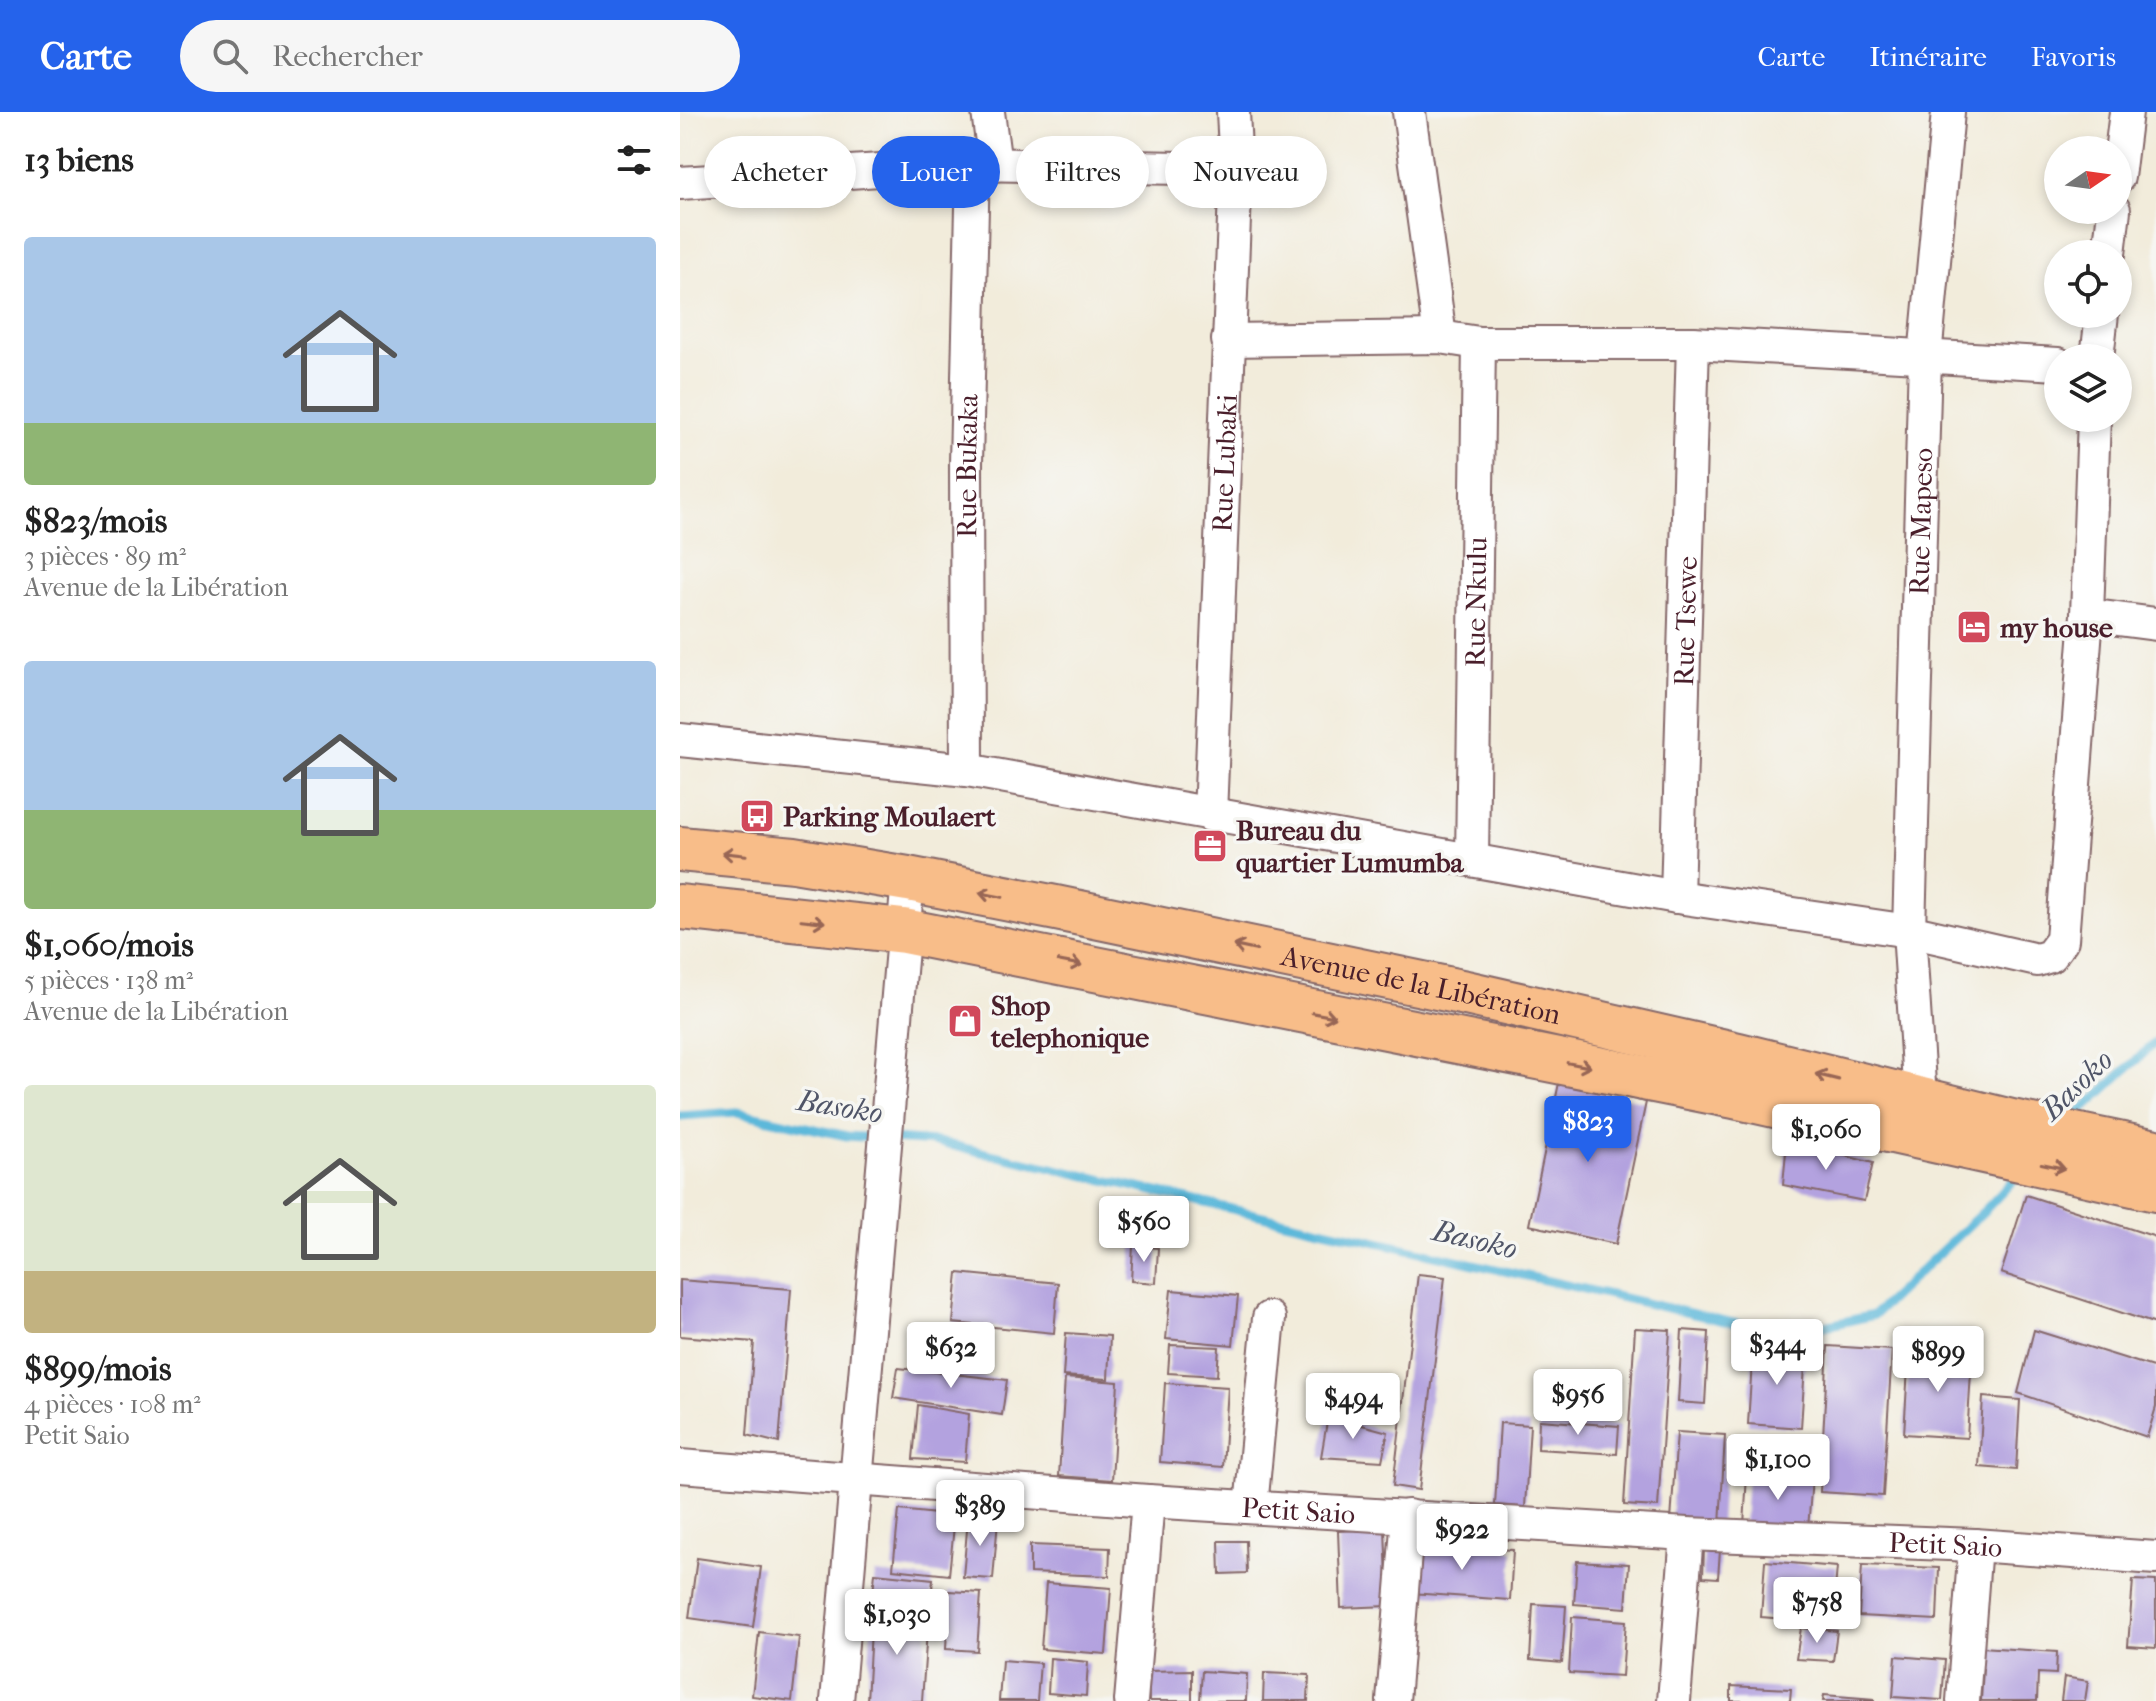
<!DOCTYPE html>
<html lang="fr">
<head>
<meta charset="utf-8">
<style>
	body { margin:0; font-family:"IM FELL French Canon",serif; background:#f6f6f6; color:#222; height:100vh; display:flex; flex-direction:column; font-size:30px; white-space:nowrap }
	* { box-sizing:border-box; margin:0 }
	p { font-size:26px; color:#767676 }
	.icon { flex:none; width:44px; height:44px; fill:none; stroke:currentColor; stroke-width:2; stroke-linecap:round; stroke-linejoin:round }
	.map { position:relative; flex:1; overflow:hidden }
	.panel { display:flex; flex-direction:column; background:#fff; width:680px }
	.panel>* { flex:none }
	.hud { position:absolute; left:24px; top:24px; width:760px; height:72px; display:flex; gap:16px }
	.needle { width:52px; rotate:77deg }
	.tools { position:absolute; left:1364px; top:24px; display:grid; gap:16px }
	.tools a { display:grid; place-items:center; width:88px; height:88px; border-radius:50%; background:#fff; box-shadow:0 4px 12px #0003; font-size:40px }
	.price { position:absolute; translate:-50% -68px; padding:0 18px; border-radius:8px; background:#fff; color:#222; font-size:26px; line-height:52px; filter:drop-shadow(0 2px 4px #0008) }
	.price::after { content:''; position:absolute; left:50%; top:48px; width:24px; height:18px; margin-left:-12px; background:inherit; clip-path:polygon(0 0,100% 0,50% 100%) }
	.price.active { background:#2563eb; color:#fff }
	ul { padding:0; list-style:none }
	li { display:grid; align-content:center; gap:16px; height:424px; padding:0 24px }
	li span { display:grid; place-items:center; height:248px; border-radius:8px; color:#555 }
	li>.icon { margin-inline-start:auto }
	span .icon { width:144px; height:144px; fill:#fffc; stroke-width:1 }
	li b { font-size:34px }
	h2 { display:flex; justify-content:space-between; align-items:center; height:96px; padding:0 24px; font-size:34px }
	.chip { padding:0 28px; border-radius:36px; background:#fff; box-shadow:0 4px 12px #0003; font-size:28px; line-height:72px }
	.chip.active { background:#2563eb; color:#fff }
	header { display:flex; align-items:center; gap:48px; box-sizing:border-box; height:112px; padding:0 40px; background:#2563eb; color:#fff }
	header strong { font-size:38px }
	nav { display:flex; gap:44px; margin-inline-start:auto; font-size:28px }
	.search { width:560px; height:72px; background:#f6f6f6; display:flex; align-items:center; gap:20px; box-sizing:border-box; padding:0 28px; border-radius:44px; color:#767676; font-size:30px }
	main { display:flex; flex:1; min-height:0 }
	.map>svg:first-child { display:block }
</style>
</head>
<body>
<header>
<strong>Carte</strong>
<div class="search"><svg class="icon" aria-label="search" viewBox="0 0 24 24"><circle cx="10" cy="10" r="6"/><path d="M15 15l6 6"/></svg>Rechercher</div>
<nav><a>Carte</a><a>Itinéraire</a><a>Favoris</a></nav>
</header>
<main>
<section class="panel">
<h2>13 biens<svg class="icon" aria-label="filters" viewBox="0 0 24 24"><path d="M4 7h16M4 17h16"/><circle cx="9" cy="7" r="2"/><circle cx="15" cy="17" r="2"/></svg></h2>
<ul>
<li><span style="background:linear-gradient(#a9c7e8 75%,#8fb573 0)"><svg class="icon" aria-label="home" viewBox="0 0 24 24"><path d="M3 11l9-7 9 7M6 9v11h12V9"/></svg></span><div><b>$823/mois</b><p>3 pièces · 89 m²</p><p>Avenue de la Libération</p></div></li>
<li><span style="background:linear-gradient(#a9c7e8 60%,#8fb573 0)"><svg class="icon" aria-label="home" viewBox="0 0 24 24"><path d="M3 11l9-7 9 7M6 9v11h12V9"/></svg></span><div><b>$1,060/mois</b><p>5 pièces · 138 m²</p><p>Avenue de la Libération</p></div></li>
<li><span style="background:linear-gradient(#dfe7d0 75%,#c2b280 0)"><svg class="icon" aria-label="home" viewBox="0 0 24 24"><path d="M3 11l9-7 9 7M6 9v11h12V9"/></svg></span><div><b>$899/mois</b><p>4 pièces · 108 m²</p><p>Petit Saio</p></div></li>
</ul>
</section>
<div class="map">
<svg width="1476" height="1589" viewBox="0 0 1476 1589">
	<rect width="100%" height="100%" fill="#f6f6f2"/>
	<filter id="ink" filterUnits="userSpaceOnUse"><feTurbulence type="fractalNoise" baseFrequency=".0125" numOctaves="2"/><feDisplacementMap in="SourceGraphic" scale="16" xChannelSelector="R" yChannelSelector="G"/><feConvolveMatrix kernelMatrix="1 2 1 2 8 2 1 2 1" color-interpolation-filters="sRGB"/></filter>
	<filter id="wash" filterUnits="userSpaceOnUse"><feTurbulence type="fractalNoise" baseFrequency=".006" numOctaves="4" result="noise"/><feDisplacementMap in="SourceGraphic" scale="32" xChannelSelector="R" yChannelSelector="G"/><feGaussianBlur stdDeviation="1.8" result="paint"/><feColorMatrix in="noise" values="0 0 0 0 0 0 0 0 0 0 0 0 0 0 0 0 0 1.4 0 .05"/><feComposite in="paint" operator="in"/></filter>
	<g filter="url(#wash)">
		<rect width="100%" height="100%" fill="#f2ecdb"/>
		<g fill="none" stroke-linecap="round" stroke-linejoin="round">
			<path stroke="#5cb8da" stroke-width="9" d="M0,1004L57,1000L167,1024L257,1030L1106,1223L1194,1203L1307,1096L1340,1061
				M1389,1010L1476,930"/>
		</g>
		<g id="blocks">
			<path fill="#b3a2df" d="M879,971L966,990L936,1132L849,1113Z
				M1107,1029L1193,1051L1184,1089L1103,1073Z
				M1346,1083L1476,1125V1212L1321,1161Z
				M453,1134L478,1136L476,1171L451,1169Z
				M278,1161L378,1171L374,1221L273,1211Z
				M738,1162L765,1165L739,1378L713,1374Z
				M0,1168L111,1177L99,1331L67,1323L74,1230L0,1224Z
				M491,1178L558,1184L553,1233L486,1227Z
				M955,1216L990,1218L978,1395L944,1393Z
				M1002,1218L1029,1220L1025,1292L998,1290Z
				M1354,1218L1476,1256V1295L1467,1325L1338,1281Z
				M386,1221L430,1224L428,1267L383,1264Z
				M490,1233L539,1235L537,1264L488,1261Z
				M1148,1234L1212,1238L1203,1384L1140,1380Z
				M1073,1235L1126,1238L1121,1316L1068,1312Z
				M1229,1239L1292,1243L1287,1326L1224,1322Z
				M218,1256L327,1268L322,1303L213,1286Z
				M385,1266L438,1270L432,1368L379,1364Z
				M485,1271L548,1275L543,1355L480,1350Z
				M1303,1285L1340,1288L1336,1358L1299,1355Z
				M238,1293L289,1302L285,1350L233,1347Z
				M648,1304L708,1320L702,1349L641,1345Z
				M859,1308L939,1314L937,1342L858,1337Z
				M820,1311L850,1313L845,1395L815,1393Z
				M997,1320L1045,1323L1040,1413L991,1409Z
				M1067,1363L1132,1366L1128,1417L1064,1413Z
				M219,1398L275,1404L269,1463L213,1457Z
				M288,1406L318,1408L313,1467L283,1465Z
				M705,1417L708,1494L661,1496L658,1419Z
				M539,1429H566L567,1461L540,1462Z
				M734,1432L833,1438L830,1488L731,1481Z
				M350,1433L430,1436L429,1464L350,1461Z
				M1024,1437L1040,1438L1038,1466L1023,1465Z
				M17,1446L81,1455L73,1515L9,1506Z
				M897,1449L949,1452L946,1496L894,1492Z
				M1085,1449L1157,1455L1152,1511L1081,1505Z
				M1182,1453L1259,1456L1257,1508L1179,1504Z
				M195,1461L253,1467L250,1498L192,1492Z
				M1453,1468L1476,1469V1536L1448,1534Z
				M366,1471L431,1476L426,1542L361,1537Z
				M269,1479L301,1481L297,1539L266,1537Z
				M853,1492L886,1494L882,1551L850,1548Z
				M192,1500L248,1504L242,1589H187Z
				M892,1505L946,1509L942,1564L889,1561Z
				M1121,1516L1157,1519L1153,1549L1116,1547Z
				M79,1520L119,1525L112,1589L72,1584Z
				M1301,1535L1377,1540L1376,1562L1358,1561L1357,1589H1301L1303,1557H1299Z
				M1216,1544L1265,1548L1262,1588L1213,1585Z
				M370,1546L408,1550L406,1584L368,1581Z
				M322,1548L360,1551L357,1589H319Z
				M512,1558V1589H469L468,1559Z
				M522,1559L567,1562L566,1589H520Z
				M584,1561L629,1563L628,1589H583Z
				M1384,1565L1408,1569L1405,1589H1381Z
				M1051,1574L1111,1577L1110,1589H1051Z
				M1144,1583L1194,1587V1589H1143Z"/>
		</g>
	</g>
	<g filter="url(#ink)">
		<use href="#blocks" fill-opacity="0" stroke="#856769" stroke-width="2"/>
		<g fill="none" stroke-linecap="round" stroke-linejoin="round">
			<g stroke="#856769" stroke-width="36">
				<g id="minor">
					<path d="M308,0L315,53"/>
					<path d="M729,0L760,225"/>
					<path d="M1438,65L1446,0"/>
					<path d="M0,71L293,52L556,57"/>
					<path d="M1429,142L1434,98"/>
					<path d="M548,228L760,225L799,231H1013L1378,252"/>
					<path d="M1417,246L1422,202"/>
					<path d="M1407,503L1476,512"/>
					<path d="M0,628L287,658L997,785L1229,819L1357,848L1370,844L1382,828L1407,503L1414,306"/>
					<path id="s1" d="M287,658L286,351L293,52"/>
					<path id="s2" d="M530,703L556,57L553,0"/>
					<path id="s3" d="M792,748L799,231"/>
					<path id="s4" d="M997,785L1013,231"/>
					<path id="s5" d="M1240,987L1229,819L1245,245L1268,0"/>
					<path id="s6" d="M0,1354L468,1389L1007,1422L1295,1433L1476,1446"/>
					<path d="M571,1395L589,1206"/>
					<path d="M157,1589L228,767"/>
					<path d="M451,1589L468,1389"/>
					<path d="M713,1589L728,1404"/>
					<path d="M994,1589L1007,1422"/>
					<path d="M1283,1589L1295,1433"/>
				</g>
			</g>
			<g stroke="#856769" stroke-width="48">
				<g id="highway">
					<path id="s7" d="M0,737L114,748L228,767L376,796L786,881L1058,943L1332,1010L1476,1040"/>
					<path d="M0,795L224,819L1054,984L1476,1077"/>
				</g>
			</g>
			<use href="#minor" stroke="#fff" stroke-width="32"/>
			<use href="#highway" stroke="#f8bd89" stroke-width="44"/>
		</g>
		<defs><path id="oneway-shaft" d="M-6 0H5M1.5-3L5.5 0L1.5 3" fill="none" stroke-width="1.6" stroke-linecap="round" stroke-linejoin="round" transform="scale(2)"/></defs>
		<g stroke="#986655">
			<use href="#oneway-shaft" transform="translate(54 742) rotate(-174)"/>
			<use href="#oneway-shaft" transform="translate(311 783) rotate(-169)"/>
			<use href="#oneway-shaft" transform="translate(133 809) rotate(6)"/>
			<use href="#oneway-shaft" transform="translate(565 836) rotate(-168)"/>
			<use href="#oneway-shaft" transform="translate(390 851) rotate(11)"/>
			<use href="#oneway-shaft" transform="translate(644 903) rotate(11)"/>
			<use href="#oneway-shaft" transform="translate(899 953) rotate(11)"/>
			<use href="#oneway-shaft" transform="translate(1147 965) rotate(-166)"/>
			<use href="#oneway-shaft" transform="translate(1373 1054) rotate(12)"/>
		</g>
	</g>
	<defs>
		<g id="hotel-square" transform="scale(1.8)"><rect x="-9" y="-9" width="18" height="18" rx="4" fill="#d1495b" stroke="#f6f6f2"/><path d="M-6-4.5h1.5V1H6V5H4.5V3h-9V5H-6ZM-4 0a1.8 1.8 0 1 1 3.6 0ZM.5 0V-2.5h3Q6-2.5 6 0Z" fill="#fff"/></g>
		<g id="bus-square" transform="scale(1.8)"><rect x="-9" y="-9" width="18" height="18" rx="4" fill="#d1495b" stroke="#f6f6f2"/><path d="M-5-6H5V4H4V6H2V4H-2V6H-4V4H-5ZM-3.5-4V0h7V-4ZM-3.5 1.2v1.5H-2V1.2ZM2 1.2v1.5H3.5V1.2Z" fill="#fff"/></g>
		<g id="office-square" transform="scale(1.8)"><rect x="-9" y="-9" width="18" height="18" rx="4" fill="#d1495b" stroke="#f6f6f2"/><path d="M-6-3h4V-5.5h4V-3h4V5H-6ZM-1-4.5V-3h2v-1.5ZM-6 0V1H6V0Z" fill="#fff"/></g>
		<g id="shop-square" transform="scale(1.8)"><rect x="-9" y="-9" width="18" height="18" rx="4" fill="#d1495b" stroke="#f6f6f2"/><path d="M-5-2.5h2.3a2.7 3.5 0 0 1 5.4 0H5L5.5 6h-11ZM-1.5-2.5h3a1.5 2.3 0 0 0-3 0Z" fill="#fff"/></g>
	</defs>
	<g fill-rule="evenodd">
		<use href="#hotel-square" x="1294" y="515"/>
		<use href="#bus-square" x="77" y="704"/>
		<use href="#office-square" x="530" y="734"/>
		<use href="#shop-square" x="285" y="909"/>
	</g>
	<g text-anchor="middle" dominant-baseline="central" stroke-width="7" stroke-linejoin="round" paint-order="stroke">
		<g font-size="28" fill="#4a1f2b" stroke="#f6f6f2">
			<text stroke="none"><textPath href="#s2" startOffset="352">Rue Lubaki</textPath></text>
			<text stroke="none"><textPath href="#s1" startOffset="304">Rue Bukaka</textPath></text>
			<text stroke="none"><textPath href="#s5" startOffset="578">Rue Mapeso</textPath></text>
			<text stroke="none"><textPath href="#s3" startOffset="258">Rue Nkulu</textPath></text>
			<text stroke="none"><textPath href="#s4" startOffset="276">Rue Tsewe</textPath></text>
			<text stroke="none"><textPath href="#s7" startOffset="754">Avenue de la Libération</textPath></text>
			<text stroke="none"><textPath href="#s6" startOffset="620">Petit Saio</textPath></text>
			<text stroke="none"><textPath href="#s6" startOffset="1268">Petit Saio</textPath></text>
		</g>
		<g font-size="28" font-weight="bold" fill="#4a1f2b" stroke="#f6f6f2" text-anchor="start">
			<text x="1320" y="515">my house</text>
			<text x="103" y="704">Parking Moulaert</text>
			<text x="556" y="718">Bureau du<tspan x="556" dy="32">quartier Lumumba</tspan></text>
			<text x="311" y="893">Shop<tspan x="311" dy="32">telephonique</tspan></text>
		</g>
		<g font-size="30" font-style="italic" fill="#505568" stroke="#f6f6f2">
			<text transform="translate(1397 973) rotate(-44)">Basoko</text>
			<text transform="translate(160 995) rotate(9)">Basoko</text>
			<text transform="translate(795 1128) rotate(13)">Basoko</text>
		</g>
	</g>
</svg>
<div class="tools">
<a><svg class="needle" viewBox="-14 -14 28 28"><path d="M0-13l5 13h-10z" fill="#e53935"/><path d="M0 13l5-13h-10z" fill="#767676"/></svg></a>
<a><svg class="icon" aria-label="locate" viewBox="0 0 24 24"><circle cx="12" cy="12" r="6"/><path d="M12 2v4M12 18v4M2 12h4M18 12h4"/></svg></a>
<a><svg class="icon" aria-label="layers" viewBox="0 0 24 24"><path d="M12 4l9 5-9 5-9-5zM3 14l9 5 9-5"/></svg></a>
</div>
<b class="price active" style="left:908px;top:1052px">$823</b>
<b class="price" style="left:1146px;top:1060px">$1,060</b>
<b class="price" style="left:464px;top:1152px">$560</b>
<b class="price" style="left:1097px;top:1275px">$344</b>
<b class="price" style="left:271px;top:1278px">$632</b>
<b class="price" style="left:1258px;top:1282px">$899</b>
<b class="price" style="left:898px;top:1325px">$956</b>
<b class="price" style="left:673px;top:1329px">$494</b>
<b class="price" style="left:1098px;top:1390px">$1,100</b>
<b class="price" style="left:300px;top:1436px">$389</b>
<b class="price" style="left:782px;top:1460px">$922</b>
<b class="price" style="left:1137px;top:1533px">$758</b>
<b class="price" style="left:217px;top:1545px">$1,030</b>
<div class="hud">
<a class="chip">Acheter</a>
<a class="chip active">Louer</a>
<a class="chip">Filtres</a>
<a class="chip">Nouveau</a>
</div>
</div>
</main>
</body>
</html>
